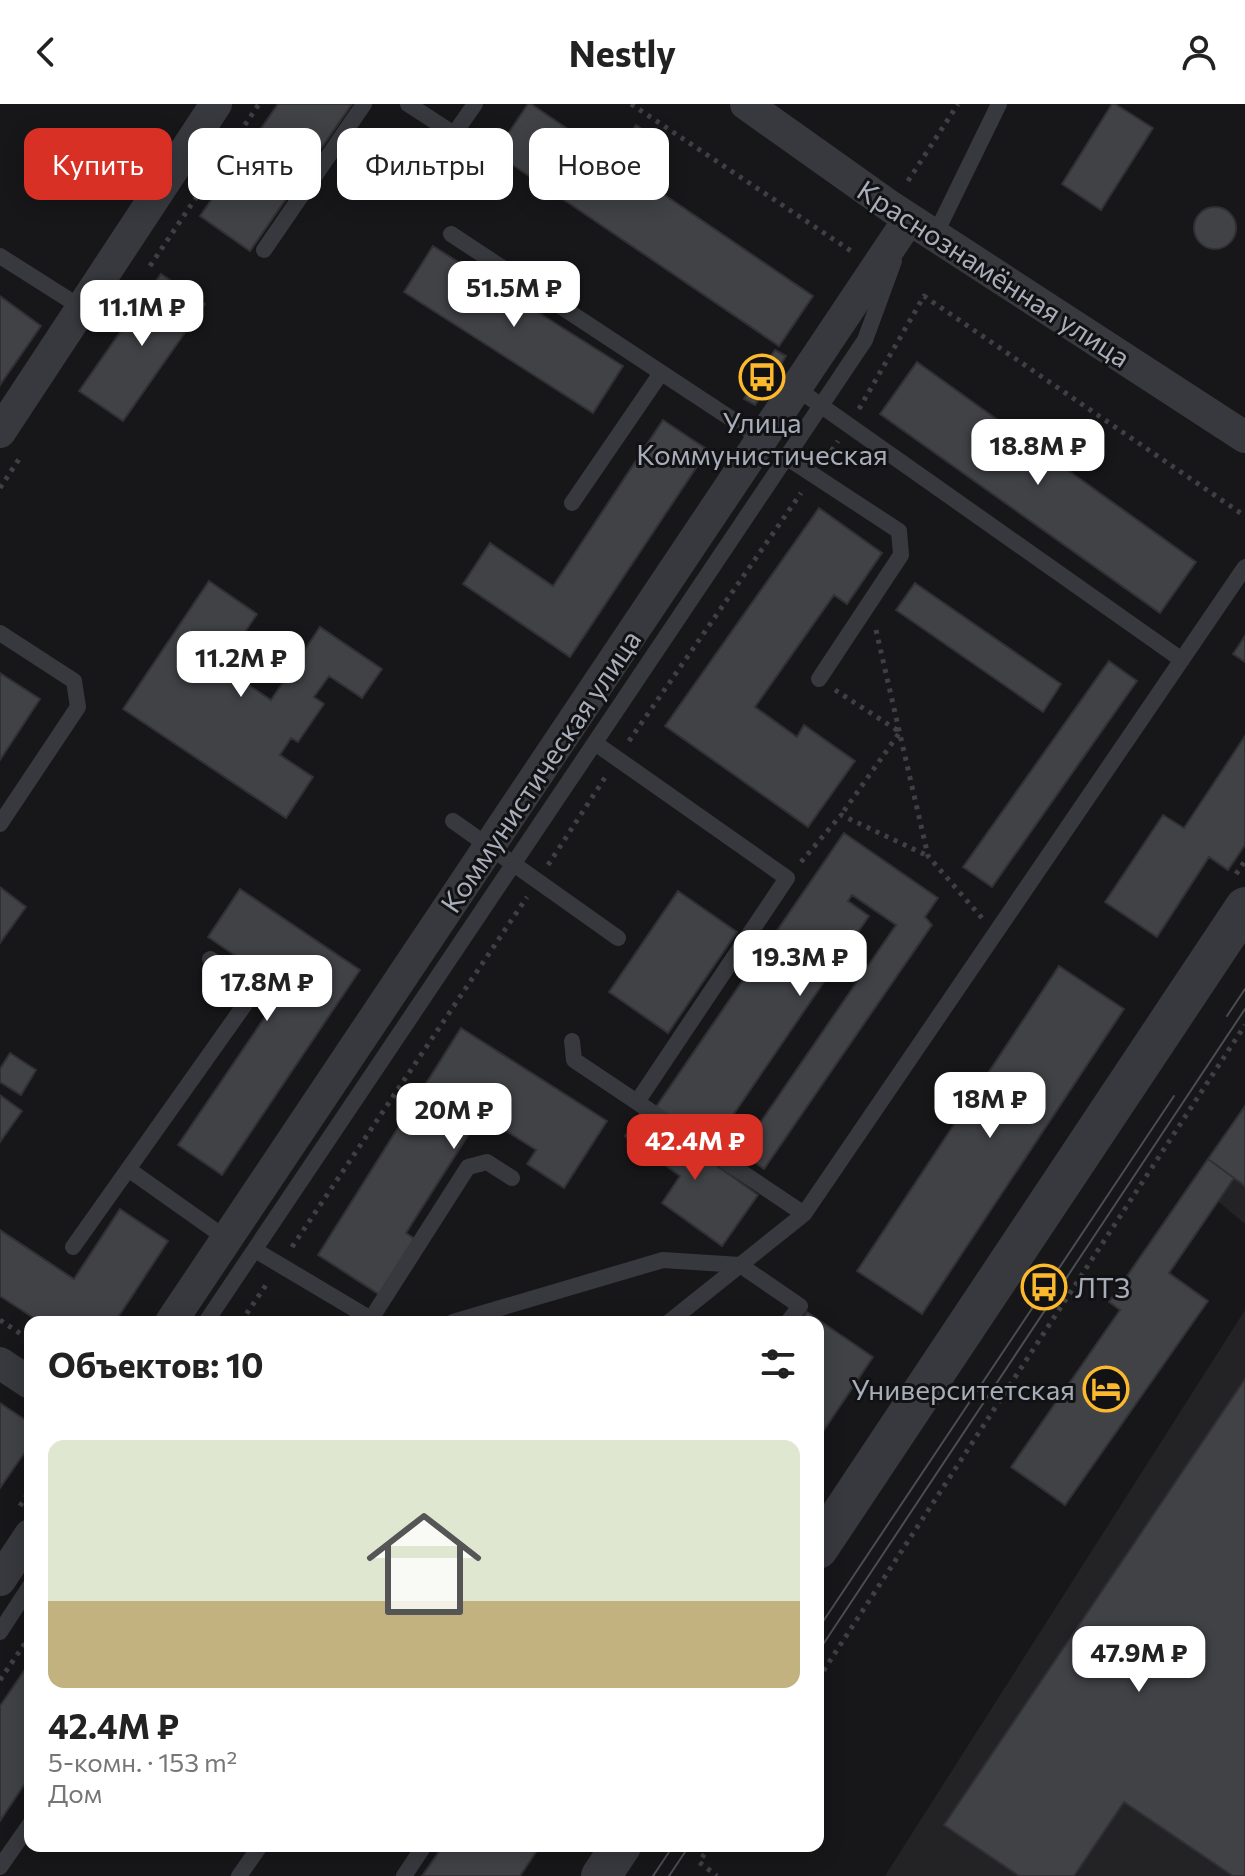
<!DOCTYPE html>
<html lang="ru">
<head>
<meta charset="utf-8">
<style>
	body { margin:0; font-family:Commissioner,sans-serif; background:#f2f2f2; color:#222; height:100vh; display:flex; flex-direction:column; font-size:30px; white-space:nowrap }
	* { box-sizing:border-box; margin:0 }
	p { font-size:26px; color:#767676 }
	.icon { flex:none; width:44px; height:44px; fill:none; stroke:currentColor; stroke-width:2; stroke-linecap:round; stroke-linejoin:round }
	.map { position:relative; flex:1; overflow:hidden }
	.sheet { position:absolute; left:24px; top:1212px; width:800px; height:536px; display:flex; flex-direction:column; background:#fff; border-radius:16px; box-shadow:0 4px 20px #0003 }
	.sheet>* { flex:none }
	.top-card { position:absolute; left:24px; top:24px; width:800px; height:72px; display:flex; gap:16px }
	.price { position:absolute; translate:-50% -68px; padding:0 18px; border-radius:16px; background:#fff; color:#222; font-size:26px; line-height:52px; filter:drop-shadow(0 2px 4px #0008) }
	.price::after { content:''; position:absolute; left:50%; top:48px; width:24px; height:18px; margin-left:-12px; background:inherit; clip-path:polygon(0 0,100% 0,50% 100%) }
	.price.active { background:#d93025; color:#fff }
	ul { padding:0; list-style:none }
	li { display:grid; align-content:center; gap:16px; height:424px; padding:0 24px }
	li+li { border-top:2px solid #e0e0e0 }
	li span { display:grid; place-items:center; height:248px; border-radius:16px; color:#555 }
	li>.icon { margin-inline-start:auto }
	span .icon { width:144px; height:144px; fill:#fffc; stroke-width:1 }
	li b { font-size:34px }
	h2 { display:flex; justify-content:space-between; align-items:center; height:96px; padding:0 24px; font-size:34px }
	.chip { padding:0 28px; border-radius:16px; background:#fff; box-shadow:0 4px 20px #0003; font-size:28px; line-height:72px }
	.chip.active { background:#d93025; color:#fff }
	header { display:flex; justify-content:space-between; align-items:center; height:104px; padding:0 24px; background:#fff; font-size:36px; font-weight:700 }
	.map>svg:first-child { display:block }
</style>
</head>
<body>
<header><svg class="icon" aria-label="back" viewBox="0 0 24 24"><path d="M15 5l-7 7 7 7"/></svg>Nestly<svg class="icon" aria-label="person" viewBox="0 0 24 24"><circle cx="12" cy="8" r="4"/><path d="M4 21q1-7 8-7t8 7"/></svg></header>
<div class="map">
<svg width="1245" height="1772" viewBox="0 0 1245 1772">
	<rect width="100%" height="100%" fill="#171719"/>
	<path fill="#232326" d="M1245,1030V1120L1207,1088Z
		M1245,1206V1772H885Z"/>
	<path fill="#414246" stroke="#313135" stroke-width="2" d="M278,0H352L250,147L200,112Z
		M528,0H531L813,192L779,242L495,49Z
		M1112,0H1115L1153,24L1101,106L1062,80Z
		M636,21L656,35L646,49L627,35Z
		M1194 124a21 21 0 1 1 42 0a21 21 0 1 1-42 0Z
		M433,142L623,262L593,309L404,188Z
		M161,170L205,200L123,317L79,287Z
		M0,192L41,222L0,281Z
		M775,246L786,252L777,267L766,260Z
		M917,258L1196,458L1160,509L880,310Z
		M755,278L765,285L755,301L744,295Z
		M663,316L708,346L570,553L463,480L490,439L553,482Z
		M819,404L882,449L847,500L834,491L755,603L797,633L804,621L855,657L808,723L665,622Z
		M209,477L257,510L222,563L271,596L320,523L382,565L362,594L329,572L314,593L324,600L298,638L291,634L280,651L313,673L286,714L123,605Z
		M915,479L1061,580L1043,608L896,506Z
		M1245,532V558L1233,550Z
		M1109,557L1137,577L992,783L963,763Z
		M0,569L40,595L0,656Z
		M1245,632V741L1228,766L1209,753L1157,833L1105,798L1163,711L1184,724Z
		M844,729L938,794L925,813L932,821L764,1065L740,1048L896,821L852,791L848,797L869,812L712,1042L656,1003Z
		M0,783L26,803L0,839Z
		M240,785L360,866L222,1071L178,1041L284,885L208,833Z
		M678,787L737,828L668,929L609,888Z
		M1059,862L1124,905L922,1210L857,1167Z
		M461,924L607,1017L564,1084L527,1060L536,1046L481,1011L406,1129L415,1135L380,1191L318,1151Z
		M10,949L36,966L21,991L0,978V965Z
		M0,991L22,1007L0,1038Z
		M1245,1002V1082L1208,1055Z
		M641,1008L758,1091L722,1142L662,1099L680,1072L625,1032Z
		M1208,1055L1234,1074L1169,1169L1208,1197L1065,1401L1011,1363L1120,1206L1109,1198Z
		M120,1105L168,1137L115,1218H40L0,1192V1126L74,1175Z
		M807,1208L873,1253L818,1335V1218H801Z
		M1245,1275V1772H1233L1124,1698L1074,1772H1019L944,1721Z
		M0,1299L30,1319V1341L0,1384Z
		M30,1558V1672L0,1717V1602Z
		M443,1742H540L520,1772H422Z"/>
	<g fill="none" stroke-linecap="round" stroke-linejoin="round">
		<path stroke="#3e4045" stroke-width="5" stroke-dasharray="4 6" stroke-linecap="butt" d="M631,0L851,147
			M908,77L958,0
			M150,162L259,0
			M859,305L924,192L1245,412
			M826,355L838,337
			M0,384L21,352
			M876,526L928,752L982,814
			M835,586L900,628L841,711
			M629,637L801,389
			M801,758L841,711L928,752
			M548,761L606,672
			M1236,770L1245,757
			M292,1143L527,793
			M0,1216L30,1236
			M241,1218L268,1178
			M20,1402L30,1386
			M818,1575L1245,921
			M0,1576L30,1532
			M710,1742L699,1758L717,1772"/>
		<path stroke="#38393e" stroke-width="16" d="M408,0L454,30L475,0
			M451,130L762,335
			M935,131L999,0
			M264,146L364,0
			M0,152L82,204
			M796,284L1182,556
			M786,353L899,427L901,451L819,575
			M572,399L661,269
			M0,529L74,577L78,603L0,720
			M595,639L787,774L637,998
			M453,717L618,834
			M572,937L574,956L804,1110
			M128,1065L227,1135
			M73,1143L248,896L244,878L210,855
			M255,1146L376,1218
			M206,1218L865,236L894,157
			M369,1218L468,1063L487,1058L512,1074
			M453,1218L663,1156L740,1161L800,1202L788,1218
			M669,1218L804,1110L1245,463
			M0,1528L30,1482
			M0,1763L30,1720
			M239,1772L260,1742
			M404,1772L424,1742"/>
		<path stroke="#38393e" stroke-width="32" d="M746,0L891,103L1245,333
			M0,328L216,0
			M171,1218L909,115
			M0,1259L30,1279
			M0,1476L30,1431"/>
		<path stroke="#38393e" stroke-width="40" d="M818,1445L1245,803
			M601,1772L621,1742"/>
		<path stroke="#4b4d54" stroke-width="2" d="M1227,912L1245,885
			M818,1525L1174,992
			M818,1548L1245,905
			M653,1772L673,1742
			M669,1772L689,1742"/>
	</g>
	<defs>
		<g id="bus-ring" transform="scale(2.3)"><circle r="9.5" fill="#121214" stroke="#fcb92c" stroke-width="1.5"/><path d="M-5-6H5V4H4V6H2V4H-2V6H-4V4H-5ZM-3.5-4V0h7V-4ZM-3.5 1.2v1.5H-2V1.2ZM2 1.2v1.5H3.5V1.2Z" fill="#fcb92c"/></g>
		<g id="hotel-ring" transform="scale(2.3)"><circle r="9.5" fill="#121214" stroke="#fcb92c" stroke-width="1.5"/><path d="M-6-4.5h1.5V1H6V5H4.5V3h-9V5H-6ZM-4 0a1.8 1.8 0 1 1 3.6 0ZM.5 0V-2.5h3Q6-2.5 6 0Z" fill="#fcb92c"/></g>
	</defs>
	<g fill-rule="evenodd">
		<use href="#bus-ring" x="762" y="273"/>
		<use href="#bus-ring" x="1044" y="1183"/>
		<use href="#hotel-ring" x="1106" y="1285"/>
	</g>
	<g text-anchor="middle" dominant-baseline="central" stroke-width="6" stroke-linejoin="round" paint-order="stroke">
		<g font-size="28" fill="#a8adba" stroke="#121214">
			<text transform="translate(994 169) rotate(33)">Краснознамённая улица</text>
			<text transform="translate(540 667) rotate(-56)">Коммунистическая улица</text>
		</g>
		<g font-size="28" fill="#a8adba" stroke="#121214">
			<text x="762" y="318">Улица<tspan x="762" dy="32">Коммунистическая</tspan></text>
			<text x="1075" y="1183" text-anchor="start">ЛТЗ</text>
			<text x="1075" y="1285" text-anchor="end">Университетская</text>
		</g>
	</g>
</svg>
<b class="price" style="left:514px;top:225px">51.5M ₽</b>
<b class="price" style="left:142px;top:244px">11.1M ₽</b>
<b class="price" style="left:1038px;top:383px">18.8M ₽</b>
<b class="price" style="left:241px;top:595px">11.2M ₽</b>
<b class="price" style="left:800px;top:894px">19.3M ₽</b>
<b class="price" style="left:267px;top:919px">17.8M ₽</b>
<b class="price" style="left:990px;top:1036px">18M ₽</b>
<b class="price" style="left:454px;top:1047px">20M ₽</b>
<b class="price active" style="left:695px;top:1078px">42.4M ₽</b>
<b class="price" style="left:1139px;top:1590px">47.9M ₽</b>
<div class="top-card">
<a class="chip active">Купить</a>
<a class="chip">Снять</a>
<a class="chip">Фильтры</a>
<a class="chip">Новое</a>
</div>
<section class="sheet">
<h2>Объектов: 10<svg class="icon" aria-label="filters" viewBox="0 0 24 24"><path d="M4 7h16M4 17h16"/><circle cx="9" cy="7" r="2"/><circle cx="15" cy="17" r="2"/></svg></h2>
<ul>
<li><span style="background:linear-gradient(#dfe7d0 65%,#c2b280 0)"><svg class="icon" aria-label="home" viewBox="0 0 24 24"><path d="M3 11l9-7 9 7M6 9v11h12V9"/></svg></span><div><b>42.4M ₽</b><p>5-комн. · 153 m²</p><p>Дом</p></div></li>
</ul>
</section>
</div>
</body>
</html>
